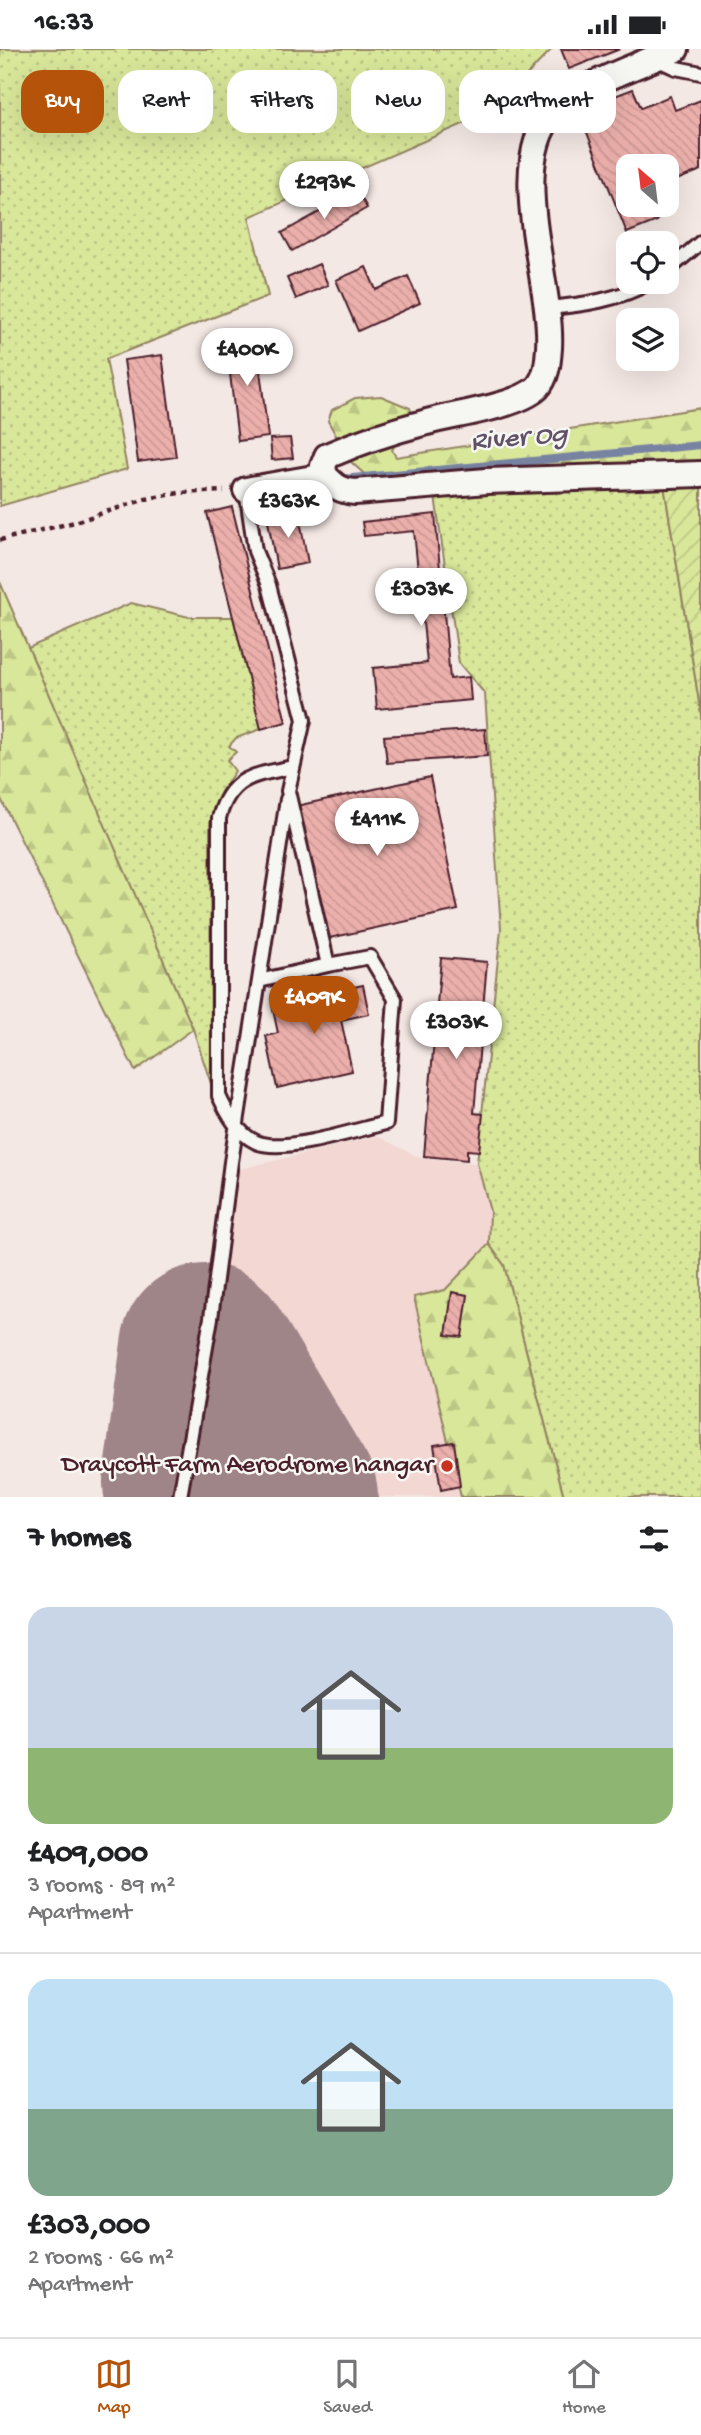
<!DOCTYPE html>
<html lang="en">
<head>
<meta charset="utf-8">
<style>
	body { margin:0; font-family:"Gochi Hand",sans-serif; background:#f2f2f2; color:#202124; height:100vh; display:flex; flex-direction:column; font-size:26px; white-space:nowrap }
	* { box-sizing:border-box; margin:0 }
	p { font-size:23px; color:#757577 }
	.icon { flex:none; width:38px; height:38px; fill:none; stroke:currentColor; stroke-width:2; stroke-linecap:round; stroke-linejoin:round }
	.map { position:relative; height:1448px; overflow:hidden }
	.panel { display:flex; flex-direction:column; background:#fff; flex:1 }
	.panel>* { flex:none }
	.banner { position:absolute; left:21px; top:21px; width:660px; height:63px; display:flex; gap:14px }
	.needle { width:46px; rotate:332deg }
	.controls { position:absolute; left:616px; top:105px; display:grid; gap:14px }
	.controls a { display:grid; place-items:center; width:63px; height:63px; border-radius:14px; background:#fff; box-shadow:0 7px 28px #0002; font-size:35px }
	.price { position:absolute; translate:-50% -60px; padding:0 16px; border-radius:24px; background:#fff; color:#222; font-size:23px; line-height:46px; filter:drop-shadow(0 2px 4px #0008) }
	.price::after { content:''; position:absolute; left:50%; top:42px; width:21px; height:16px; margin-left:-10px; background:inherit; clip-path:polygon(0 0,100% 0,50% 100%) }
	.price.active { background:#b45309; color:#fff }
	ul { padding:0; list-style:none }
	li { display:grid; align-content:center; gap:14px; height:371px; padding:0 28px }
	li+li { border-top:2px solid #e0e0e0 }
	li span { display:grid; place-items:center; height:217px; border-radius:21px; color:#555 }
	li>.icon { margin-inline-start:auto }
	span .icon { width:126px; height:126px; fill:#fffc; stroke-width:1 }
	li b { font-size:30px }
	h2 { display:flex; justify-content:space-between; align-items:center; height:84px; padding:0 28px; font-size:30px }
	.pill { padding:0 24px; border-radius:21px; background:#fff; box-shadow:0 7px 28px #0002; font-size:24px; line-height:63px }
	.pill.active { background:#b45309; color:#fff }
	.status { display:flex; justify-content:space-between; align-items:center; height:49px; padding:0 35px; background:#fff; direction:ltr }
	.status svg { height:19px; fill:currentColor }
	.menu { display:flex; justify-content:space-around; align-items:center; height:98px; border-top:2px solid #e0e0e0; background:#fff; font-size:19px; color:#757577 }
	.menu a { display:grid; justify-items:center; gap:4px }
	.menu .active { color:#b45309 }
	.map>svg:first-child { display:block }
</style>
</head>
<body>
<div class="status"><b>16:33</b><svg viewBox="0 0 49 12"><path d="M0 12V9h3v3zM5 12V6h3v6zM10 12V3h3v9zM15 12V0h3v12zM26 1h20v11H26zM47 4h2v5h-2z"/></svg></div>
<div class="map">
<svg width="701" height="1448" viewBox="0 0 701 1448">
	<defs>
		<pattern id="grass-dots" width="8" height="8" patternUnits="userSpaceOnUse" patternTransform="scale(1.75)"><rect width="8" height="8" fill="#d9e79a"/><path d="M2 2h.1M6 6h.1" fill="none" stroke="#bcc685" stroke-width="1.8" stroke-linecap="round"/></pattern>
		<pattern id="forest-firs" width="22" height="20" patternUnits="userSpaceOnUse" patternTransform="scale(1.75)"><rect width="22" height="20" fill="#d9e79a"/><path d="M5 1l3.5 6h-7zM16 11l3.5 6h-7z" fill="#bcc685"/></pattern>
		<pattern id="garden-furrows" width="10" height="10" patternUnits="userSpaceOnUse" patternTransform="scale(1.75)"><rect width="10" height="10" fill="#d9e79a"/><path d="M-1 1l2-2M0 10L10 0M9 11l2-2" fill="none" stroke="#bcc685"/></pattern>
		<pattern id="building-back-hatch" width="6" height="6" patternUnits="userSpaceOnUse" patternTransform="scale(1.75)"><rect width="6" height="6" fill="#ecb0ac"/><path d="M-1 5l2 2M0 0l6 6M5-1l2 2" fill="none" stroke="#cc9794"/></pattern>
	</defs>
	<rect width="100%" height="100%" fill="#f4e8e4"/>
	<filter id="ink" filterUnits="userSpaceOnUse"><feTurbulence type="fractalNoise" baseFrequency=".0143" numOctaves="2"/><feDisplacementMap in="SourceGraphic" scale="14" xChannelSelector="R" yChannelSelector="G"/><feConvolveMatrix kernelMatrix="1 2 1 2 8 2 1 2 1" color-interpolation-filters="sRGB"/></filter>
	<g filter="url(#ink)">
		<path fill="#f2d7d3" d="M377,1087L421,1109L477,1114L490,1162L489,1195L445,1241L415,1248L461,1448H170L229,1088L240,1120Z"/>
		<path fill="url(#grass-dots)" stroke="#928362" stroke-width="2" d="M0,0H552L491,63L249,168L268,247L106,310L127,420L0,457Z
			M664,436L701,665V1448H564L504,1216L489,1195L490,1162L477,1114L501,880L485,645L459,614L435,447Z
			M131,554L189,568H233L261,680L236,689L229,697L236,703L227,711L235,722L221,743L210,773L211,1035L193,980L28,599Z"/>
		<path fill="url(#forest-firs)" stroke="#928362" stroke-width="2" d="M381,347L410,359L412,366L392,401L396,408L701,359V424L372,432L350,412L328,372L332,361L355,349Z
			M0,533L193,980L135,1022L0,748Z
			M489,1195L504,1216L564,1448H461L414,1248L445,1241Z"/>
		<path fill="url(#garden-furrows)" stroke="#928362" stroke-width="2" d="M701,434V665L664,436Z"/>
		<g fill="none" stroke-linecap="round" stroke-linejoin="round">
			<path stroke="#7883a2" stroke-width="8" d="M342,430L701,396"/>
			<path stroke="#9f8488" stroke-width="168" d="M198,1448L187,1433L205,1299L294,1448"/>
		</g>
		<path fill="url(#building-back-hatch)" stroke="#4a1f2b" stroke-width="2" d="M561,0H620L569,20Z
			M633,40L641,59L670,47L675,61L701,51V121L667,135V117H628V156H650L657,172L627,184L578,61Z
			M357,142L367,159L292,202L282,184Z
			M319,215L328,236L296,250L287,229Z
			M366,218L376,241L408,227L420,254L358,282L336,231Z
			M256,287L268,388L238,392L226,291Z
			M162,306L176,408L138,413L124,311Z
			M290,389L293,409L272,411L270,390Z
			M232,458L286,673L261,680L207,464Z
			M298,461L308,514L277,520L267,467Z
			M435,465L450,630L469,628L471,651L377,660L373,619L427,614L414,482L364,487L362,473Z
			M485,680L487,707L387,714L384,687Z
			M430,728L458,861L325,890L296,757Z
			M441,909L487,913L474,1064L483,1065L479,1102L467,1101V1111L424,1107Z
			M363,936L369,965L341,971L352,1022L277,1039L266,987L278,984L272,956Z
			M452,1243L468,1246L462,1288L446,1286Z
			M454,1393L460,1437L441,1441L434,1396Z"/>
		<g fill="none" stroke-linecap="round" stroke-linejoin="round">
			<g stroke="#4a1f2b" stroke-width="18">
				<path id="service" d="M656,10L676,19L701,24
					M667,222L701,193
					M548,259C583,256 619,251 650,233
					M246,441L255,502L269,536L304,671L288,742L328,916L370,908L395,950L386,1074C356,1081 283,1105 256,1093C238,1085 227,1064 219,1047V769C230,727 255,726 293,718
					M259,932L328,916
					M180,1448L211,1269L231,1113L287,750"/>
			</g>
			<g stroke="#4a1f2b" stroke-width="30">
				<path id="minor" d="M325,427C335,437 340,442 355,443L487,432L701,425
					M246,441L325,427L323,417L327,407C359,393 392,382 427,373C455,365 516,358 537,339C547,328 548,313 549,299C553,232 504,116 554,62C580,35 641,16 676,0"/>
			</g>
			<path stroke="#4a1f2b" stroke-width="4.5" stroke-dasharray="5 5" stroke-linecap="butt" d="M0,491L75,473L146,450L179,444L224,442"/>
			<use href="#service" stroke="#f6f6f2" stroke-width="12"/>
			<use href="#minor" stroke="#f6f6f2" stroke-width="24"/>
		</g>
	</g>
	<circle fill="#c8321e" stroke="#f6f6f2" stroke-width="2.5" cx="447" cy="1417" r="7"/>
	<g text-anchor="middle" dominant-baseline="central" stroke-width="5" stroke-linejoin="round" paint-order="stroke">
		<g font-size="26" fill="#4a1f2b" stroke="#f6f6f2" text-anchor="end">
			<text x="433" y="1417">Draycott Farm Aerodrome hangar</text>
		</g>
		<g font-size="28" font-style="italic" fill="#615167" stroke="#f6f6f2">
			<text transform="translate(519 390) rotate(-5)">River Og</text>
		</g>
	</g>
</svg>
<div class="controls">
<a><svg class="needle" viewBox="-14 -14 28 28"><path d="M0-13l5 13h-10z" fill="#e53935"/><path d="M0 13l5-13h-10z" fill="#757577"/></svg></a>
<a><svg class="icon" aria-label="locate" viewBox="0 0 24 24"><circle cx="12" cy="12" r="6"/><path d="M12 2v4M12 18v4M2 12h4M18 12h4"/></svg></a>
<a><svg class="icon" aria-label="layers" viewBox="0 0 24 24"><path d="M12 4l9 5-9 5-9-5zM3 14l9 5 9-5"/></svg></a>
</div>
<b class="price" style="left:324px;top:172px">£293K</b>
<b class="price" style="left:247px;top:339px">£400K</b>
<b class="price" style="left:288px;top:491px">£363K</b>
<b class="price" style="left:421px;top:579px">£303K</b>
<b class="price" style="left:377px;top:809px">£411K</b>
<b class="price active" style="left:314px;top:987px">£409K</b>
<b class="price" style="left:456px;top:1012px">£303K</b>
<div class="banner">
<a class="pill active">Buy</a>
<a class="pill">Rent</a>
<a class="pill">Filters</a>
<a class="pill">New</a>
<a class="pill">Apartment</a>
</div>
</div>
<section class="panel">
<h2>7 homes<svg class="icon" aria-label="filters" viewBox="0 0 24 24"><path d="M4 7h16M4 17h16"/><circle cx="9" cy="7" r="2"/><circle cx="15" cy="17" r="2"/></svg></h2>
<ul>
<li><span style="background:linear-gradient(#c9d6e8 65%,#8fb573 0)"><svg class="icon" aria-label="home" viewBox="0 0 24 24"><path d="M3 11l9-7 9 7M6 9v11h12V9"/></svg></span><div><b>£409,000</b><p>3 rooms · 89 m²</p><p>Apartment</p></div></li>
<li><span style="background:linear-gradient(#bfe0f5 60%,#7fa58c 0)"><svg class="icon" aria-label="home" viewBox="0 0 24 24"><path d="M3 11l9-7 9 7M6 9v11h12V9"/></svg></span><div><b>£303,000</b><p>2 rooms · 66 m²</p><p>Apartment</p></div></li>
</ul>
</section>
<nav class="menu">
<a class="active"><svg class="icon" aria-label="map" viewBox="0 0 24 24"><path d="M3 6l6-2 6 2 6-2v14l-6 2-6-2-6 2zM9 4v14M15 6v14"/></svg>Map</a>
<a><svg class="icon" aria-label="saved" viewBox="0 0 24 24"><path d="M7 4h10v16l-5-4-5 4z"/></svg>Saved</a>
<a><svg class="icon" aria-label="home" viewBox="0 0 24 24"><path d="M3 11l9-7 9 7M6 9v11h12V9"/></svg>Home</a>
</nav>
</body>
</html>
